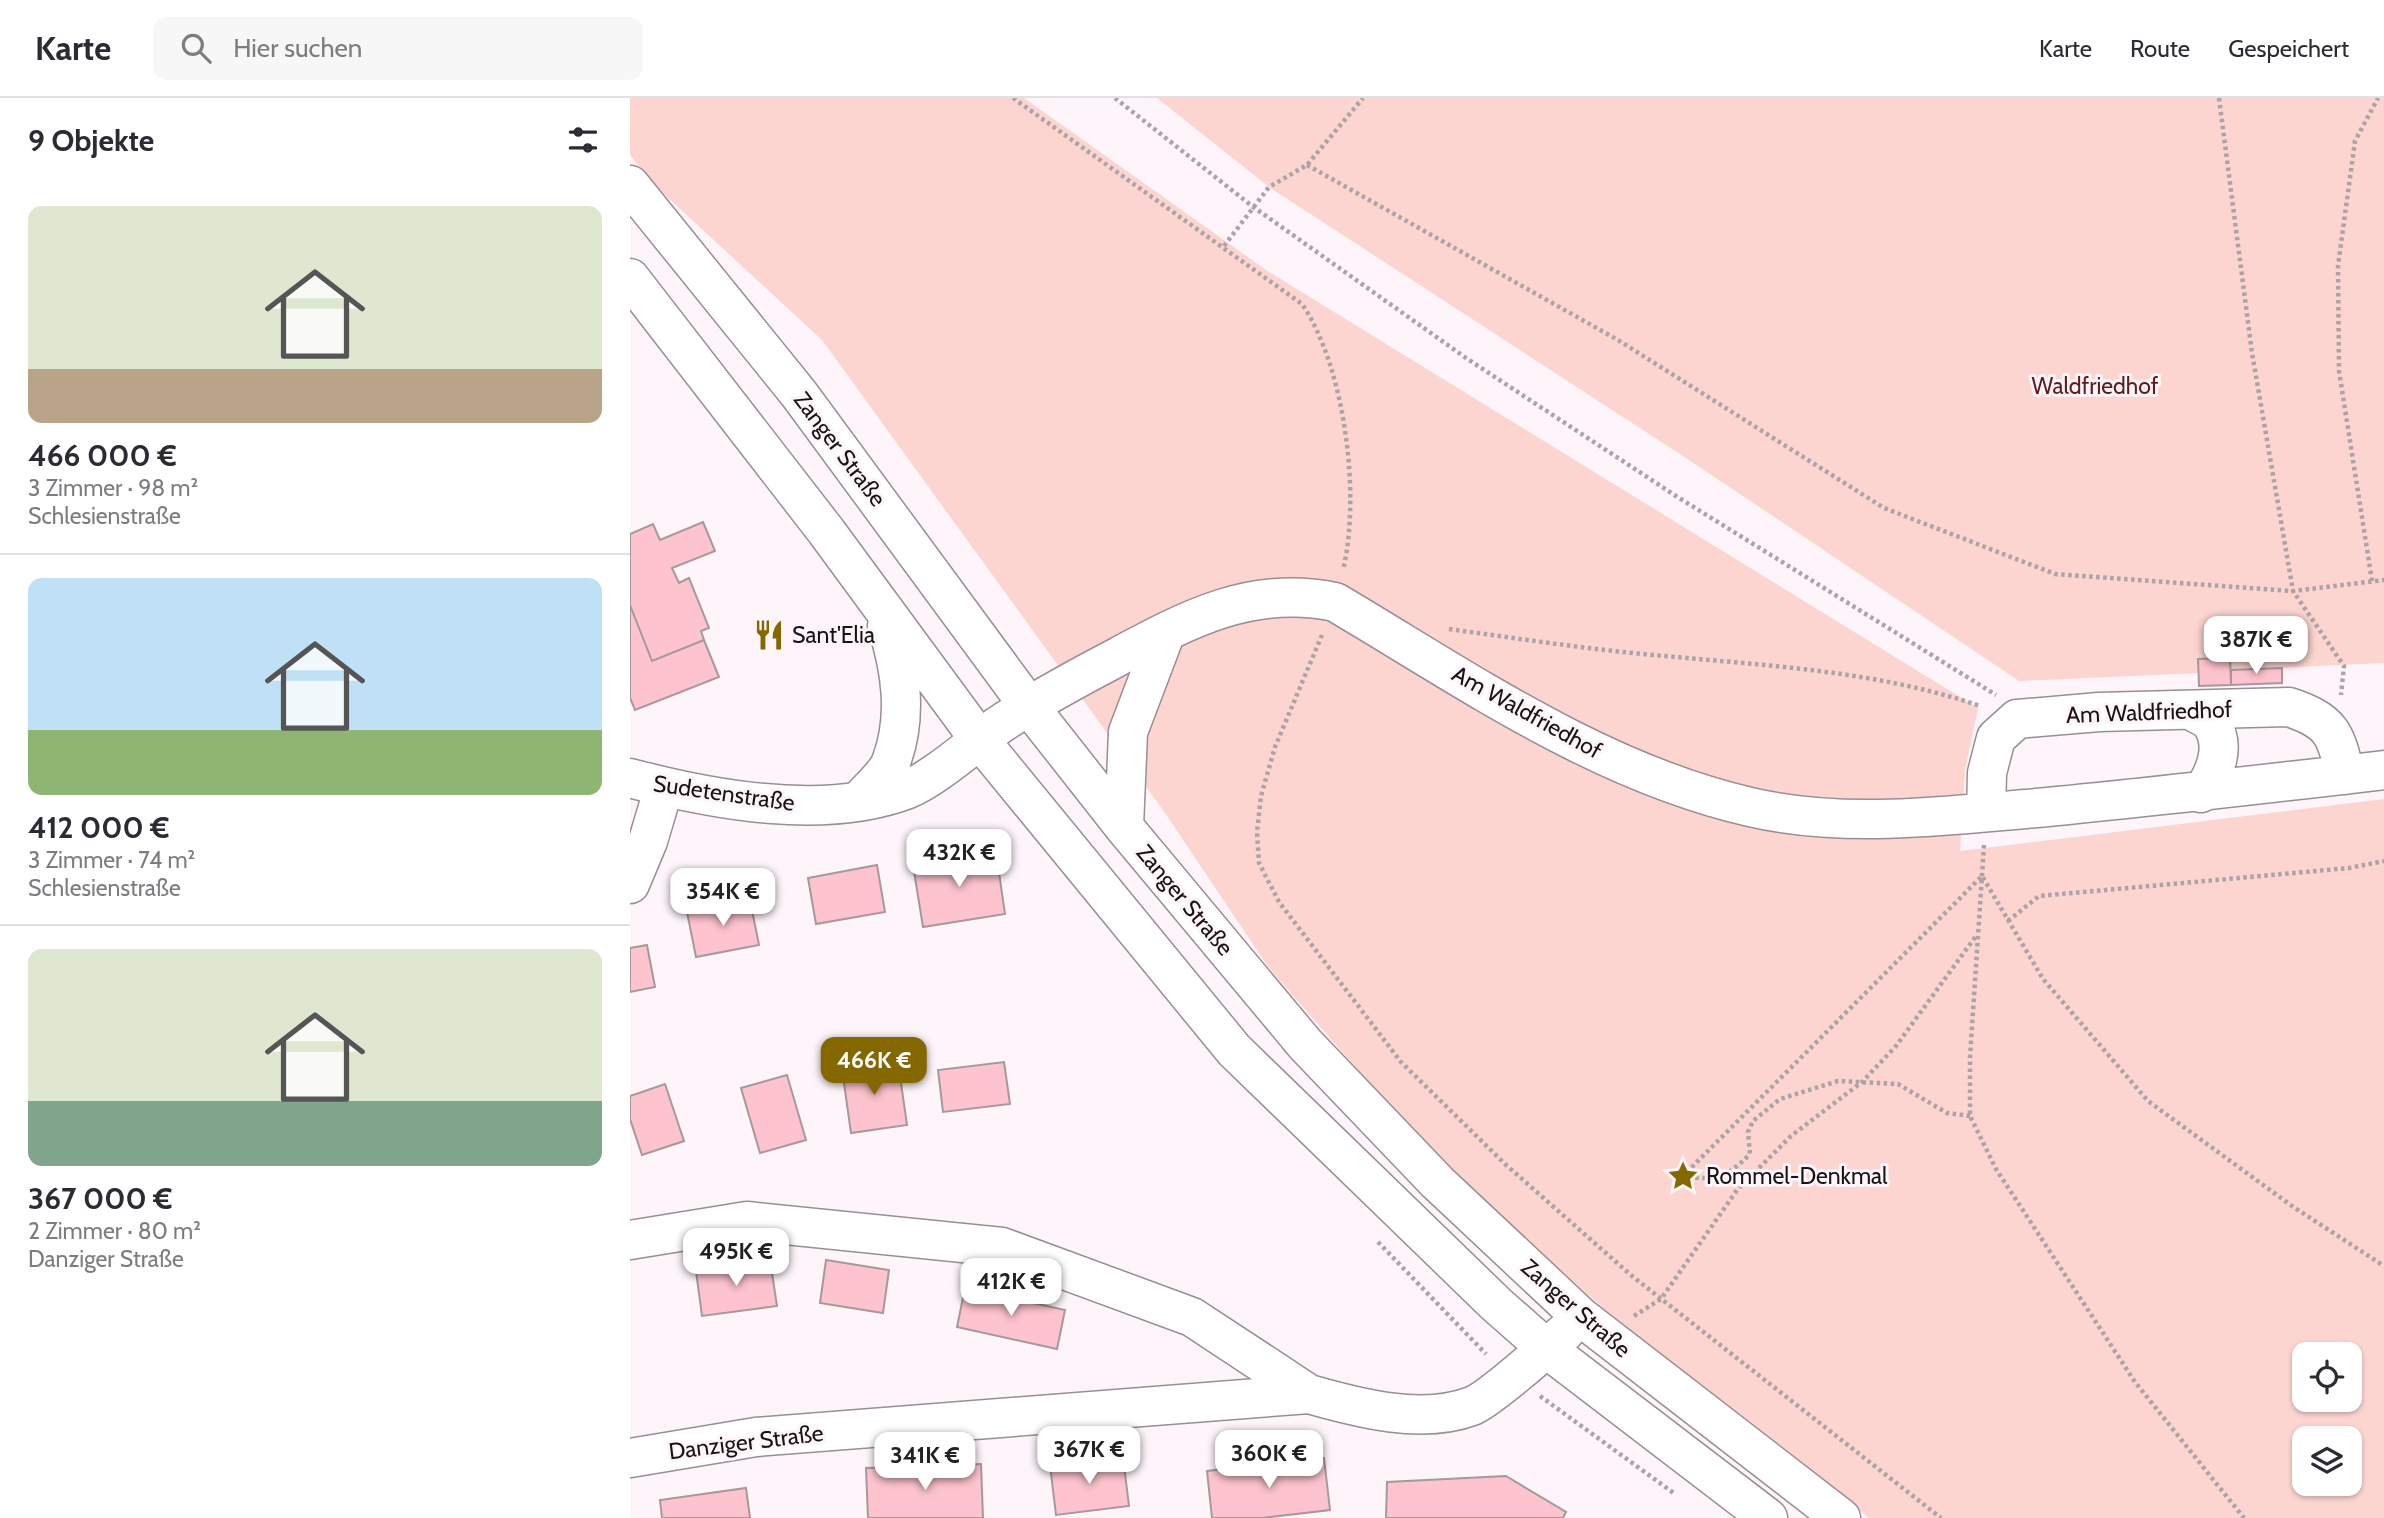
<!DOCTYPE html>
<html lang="de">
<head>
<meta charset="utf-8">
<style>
	body { margin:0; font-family:Cabin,sans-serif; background:#f7f7f7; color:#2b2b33; height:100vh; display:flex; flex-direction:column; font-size:26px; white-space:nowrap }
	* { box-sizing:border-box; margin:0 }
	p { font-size:23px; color:#7c7c81 }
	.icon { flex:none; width:38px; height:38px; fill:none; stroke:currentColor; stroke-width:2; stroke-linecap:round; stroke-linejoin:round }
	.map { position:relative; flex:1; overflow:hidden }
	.details { display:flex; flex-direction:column; background:#fff; width:630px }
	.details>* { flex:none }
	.controls { position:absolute; left:1662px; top:1244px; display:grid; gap:14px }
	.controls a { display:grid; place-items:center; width:70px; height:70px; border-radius:14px; background:#fff; box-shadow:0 2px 5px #0004; font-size:35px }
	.price { position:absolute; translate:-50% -60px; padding:0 16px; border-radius:14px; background:#fff; color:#222; font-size:23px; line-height:46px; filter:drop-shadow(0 2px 4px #0008) }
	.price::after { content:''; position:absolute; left:50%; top:42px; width:21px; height:16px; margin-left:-10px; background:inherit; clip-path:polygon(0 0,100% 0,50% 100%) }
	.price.active { background:#856700; color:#fff }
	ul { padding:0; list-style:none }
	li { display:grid; align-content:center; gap:14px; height:371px; padding:0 28px }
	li+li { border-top:2px solid #e1e1e2 }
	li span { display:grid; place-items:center; height:217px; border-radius:14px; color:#555 }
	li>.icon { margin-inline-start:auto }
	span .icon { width:126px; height:126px; fill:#fffc; stroke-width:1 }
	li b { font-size:30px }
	h2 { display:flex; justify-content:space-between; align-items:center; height:84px; padding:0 28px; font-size:30px }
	header { display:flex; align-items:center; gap:42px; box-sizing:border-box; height:98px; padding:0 35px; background:#fff; border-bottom:2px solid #e1e1e2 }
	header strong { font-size:33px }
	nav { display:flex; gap:38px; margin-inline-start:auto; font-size:24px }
	.search { width:490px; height:63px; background:#f7f7f7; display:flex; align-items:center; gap:18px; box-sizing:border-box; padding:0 24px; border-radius:14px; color:#7c7c81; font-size:26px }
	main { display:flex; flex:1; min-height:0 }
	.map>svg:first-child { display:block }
</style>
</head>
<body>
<header>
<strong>Karte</strong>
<div class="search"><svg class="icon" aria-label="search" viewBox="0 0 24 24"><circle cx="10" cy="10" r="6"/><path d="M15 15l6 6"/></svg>Hier suchen</div>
<nav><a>Karte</a><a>Route</a><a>Gespeichert</a></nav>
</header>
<main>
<section class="details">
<h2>9 Objekte<svg class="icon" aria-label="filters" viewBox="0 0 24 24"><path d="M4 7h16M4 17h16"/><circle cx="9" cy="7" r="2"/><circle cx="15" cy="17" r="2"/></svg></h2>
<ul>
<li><span style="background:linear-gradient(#dfe7d0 75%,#b9a48a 0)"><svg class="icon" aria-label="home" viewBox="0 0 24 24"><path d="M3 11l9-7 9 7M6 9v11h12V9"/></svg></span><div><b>466 000 €</b><p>3 Zimmer · 98 m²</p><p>Schlesienstraße</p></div></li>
<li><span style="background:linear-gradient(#bfe0f5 70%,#8fb573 0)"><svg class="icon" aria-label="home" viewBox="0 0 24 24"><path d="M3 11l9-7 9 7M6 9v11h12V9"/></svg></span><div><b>412 000 €</b><p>3 Zimmer · 74 m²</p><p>Schlesienstraße</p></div></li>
<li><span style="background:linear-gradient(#dfe7d0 70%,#7fa58c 0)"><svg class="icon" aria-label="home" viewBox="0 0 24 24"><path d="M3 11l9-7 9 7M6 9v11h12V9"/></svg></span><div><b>367 000 €</b><p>2 Zimmer · 80 m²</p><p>Danziger Straße</p></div></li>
</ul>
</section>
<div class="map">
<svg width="1754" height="1420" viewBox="0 0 1754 1420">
	<rect width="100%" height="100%" fill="#fef5fa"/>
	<path fill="#fdd5d0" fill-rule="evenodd" d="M0,0H394L639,174L1348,610L1335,672L1330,753L1754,701V1420H1239L972,1209L801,1056L639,870L535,715L192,242L23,86L0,57ZM1675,1256H1720V1302H1675ZM1675,1340H1720V1386H1675Z
		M527,0H1754V565L1601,572L1600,560L1569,575L1389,583L1056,360L639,89Z"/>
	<path fill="#fdc3cf" stroke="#a7989b" stroke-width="2" d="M73,424L85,453L42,470L49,485L59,480L79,530L71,533L74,542L22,563L0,507V436L23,426L30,442Z
		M0,507L22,563L74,542L89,579L5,612L0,600Z
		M1600,560L1601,587L1569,588L1568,561Z
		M1652,570V585L1601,587V572Z
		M366,754L375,816L293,829L283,767Z
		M247,767L255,814L186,826L178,780Z
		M120,802L129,847L66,859L57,814Z
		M17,847L25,889L0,894V850Z
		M268,964L277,1027L221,1035L212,971Z
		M374,964L380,1006L313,1014L308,972Z
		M157,977L176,1042L130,1055L111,990Z
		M35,986L54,1043L12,1057L0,1021V998Z
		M140,1162L147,1208L72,1218L66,1173Z
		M196,1162L259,1172L253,1215L190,1205Z
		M335,1190L435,1212L427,1251L327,1229Z
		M493,1359L499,1408L426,1417L420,1367Z
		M694,1360L700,1412L632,1420H582L577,1373Z
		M351,1366L353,1420H238L236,1370Z
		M876,1378L936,1414L933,1420H756L757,1384Z
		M116,1390L120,1420H32L30,1402Z"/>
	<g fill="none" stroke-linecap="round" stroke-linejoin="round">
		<g stroke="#9a8d94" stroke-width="41">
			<path id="minor" d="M0,87L169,296L398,607L494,729L675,946L807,1084L951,1219L1211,1420
				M0,180L196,433L349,641L604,952L866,1206L917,1251L1138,1420
				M1562,613C1567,616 1577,620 1581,625C1597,648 1585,676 1571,695
				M0,680C83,702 195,723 278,691C305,680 344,645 369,627C405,603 442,583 480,563C553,524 619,486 705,504C837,582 968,674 1120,709C1210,730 1305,719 1396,711C1516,700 1635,686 1754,672
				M230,702C239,691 256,677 261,664C278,619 271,572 257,528
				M1356,714L1357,675L1366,640L1387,621L1469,614L1659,609C1701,623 1706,635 1715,677
				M494,729L498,634L536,534
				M0,786L18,743L34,689
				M0,1142L117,1123L372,1149L562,1219L679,1296
				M0,1360L126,1339L679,1296C728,1310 792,1327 842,1308C860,1301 918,1249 935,1234"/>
		</g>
		<path stroke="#aba3a7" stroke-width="4.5" stroke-dasharray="3.5 3.5" stroke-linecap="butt" d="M383,0L672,206C715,269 731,398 713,472
			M485,0L622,108L836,260L1046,398L1366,597
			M1589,0L1622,255L1663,493L1714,568L1711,597
			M677,67L988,242L1254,410L1425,476L1663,493L1754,482
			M594,148L639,89L677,67L733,0
			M1742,483L1709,273L1708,168L1725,43L1748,0
			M819,531C891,541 963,552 1035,558C1141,568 1248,573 1350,608
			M692,537L645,649L631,698L627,734L629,765L649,804L771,964L875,1066L1002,1178L1311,1420
			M1354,747L1340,959V1018L1366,1071L1505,1284L1614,1420
			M1378,823L1409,798L1719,770L1754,763
			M1340,1018L1317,1015L1268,986L1208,983L1150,1001L1123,1023L1118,1034L1120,1056C1096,1080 1087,1083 1053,1078L1352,778L1413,881L1518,1003L1662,1108L1754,1168
			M748,1144L856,1256
			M1004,1218L1031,1201L1107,1092L1161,1038L1232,984L1266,948L1346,838
			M910,1298L1045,1396"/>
		<use href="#minor" stroke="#fff" stroke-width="38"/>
	</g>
	<defs>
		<g id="restaurant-bare" transform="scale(2.415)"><path d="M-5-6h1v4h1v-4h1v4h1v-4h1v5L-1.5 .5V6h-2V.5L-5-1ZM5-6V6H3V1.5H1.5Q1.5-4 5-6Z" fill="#856700" stroke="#fef5fa" stroke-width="2.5" paint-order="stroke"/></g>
		<g id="sight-bare" transform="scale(2.415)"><path d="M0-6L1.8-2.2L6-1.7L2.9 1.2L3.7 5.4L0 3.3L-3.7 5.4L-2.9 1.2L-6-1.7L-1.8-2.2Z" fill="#856700" stroke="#fef5fa" stroke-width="2.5" paint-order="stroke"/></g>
	</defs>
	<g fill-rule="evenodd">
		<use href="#restaurant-bare" x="139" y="537"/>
		<use href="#sight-bare" x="1053" y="1078"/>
	</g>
	<g text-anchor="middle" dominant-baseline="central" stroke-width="6" stroke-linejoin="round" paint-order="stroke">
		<g font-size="23" fill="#5f1c1a" stroke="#fef5fa">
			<text x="1465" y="288">Waldfriedhof</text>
		</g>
		<g font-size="23" fill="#181315" stroke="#fef5fa">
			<text transform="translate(210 351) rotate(53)">Zanger Straße</text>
			<text transform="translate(897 614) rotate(29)">Am Waldfriedhof</text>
			<text transform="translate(1519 614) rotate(-2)">Am Waldfriedhof</text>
			<text transform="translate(94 695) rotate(8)">Sudetenstraße</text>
			<text transform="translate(555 802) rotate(50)">Zanger Straße</text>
			<text transform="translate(946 1210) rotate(41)">Zanger Straße</text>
			<text transform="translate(116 1344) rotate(-7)">Danziger Straße</text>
		</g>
		<g font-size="23" fill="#181315" stroke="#fef5fa" text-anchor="start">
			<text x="162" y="537">Sant'Elia</text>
			<text x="1076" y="1078">Rommel-Denkmal</text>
		</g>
	</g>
</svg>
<div class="controls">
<a><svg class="icon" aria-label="locate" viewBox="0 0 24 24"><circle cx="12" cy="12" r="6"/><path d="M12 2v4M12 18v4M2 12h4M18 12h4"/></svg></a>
<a><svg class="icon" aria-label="layers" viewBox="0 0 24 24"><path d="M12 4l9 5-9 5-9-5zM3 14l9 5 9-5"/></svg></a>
</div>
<b class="price" style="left:1626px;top:578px">387K €</b>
<b class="price" style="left:329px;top:791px">432K €</b>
<b class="price" style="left:93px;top:830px">354K €</b>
<b class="price active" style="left:244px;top:999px">466K €</b>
<b class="price" style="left:106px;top:1190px">495K €</b>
<b class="price" style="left:381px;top:1220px">412K €</b>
<b class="price" style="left:459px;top:1388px">367K €</b>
<b class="price" style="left:639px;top:1392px">360K €</b>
<b class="price" style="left:295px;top:1394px">341K €</b>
</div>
</main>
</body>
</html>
